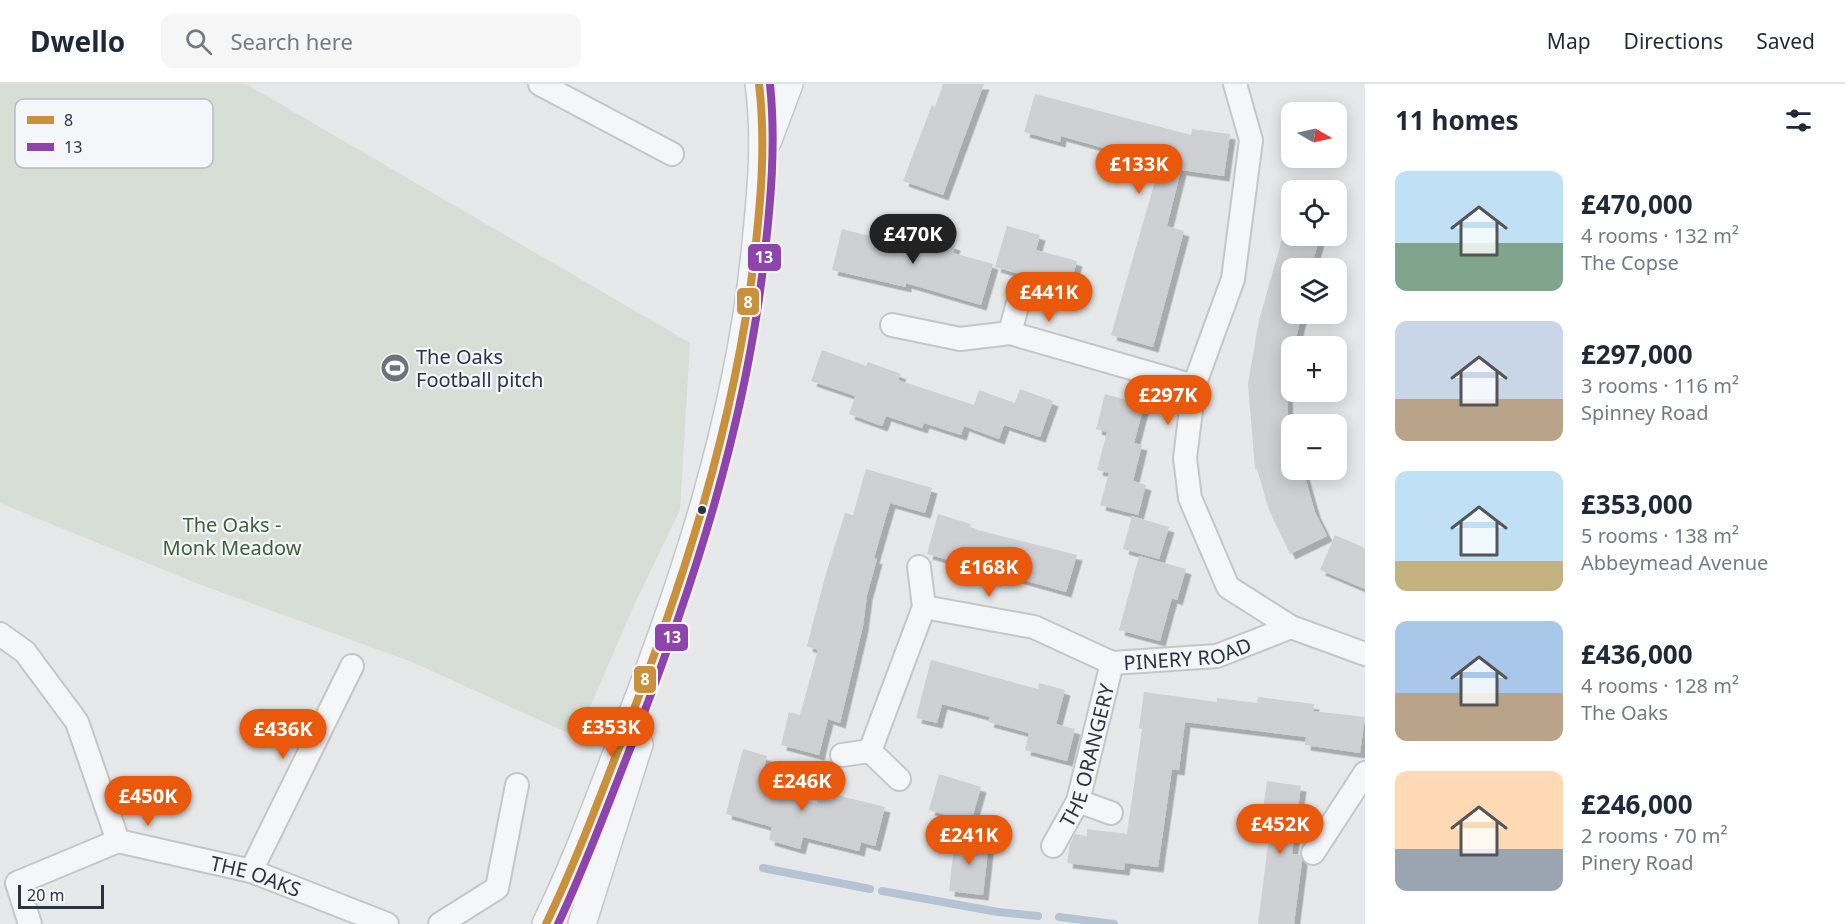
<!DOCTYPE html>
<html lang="en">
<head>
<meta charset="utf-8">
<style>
	body { margin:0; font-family:"Noto Sans",sans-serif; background:#f6f6f7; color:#1f2937; height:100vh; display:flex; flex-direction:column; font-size:22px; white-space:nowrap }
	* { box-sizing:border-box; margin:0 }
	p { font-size:20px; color:#747a83 }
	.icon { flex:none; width:33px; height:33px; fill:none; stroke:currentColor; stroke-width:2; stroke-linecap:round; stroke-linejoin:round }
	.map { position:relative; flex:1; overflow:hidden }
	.details { display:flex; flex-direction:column; background:#fff; width:480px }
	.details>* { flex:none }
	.needle { width:39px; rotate:99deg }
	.controls { position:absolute; left:1281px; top:18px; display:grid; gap:12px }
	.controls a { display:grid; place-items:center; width:66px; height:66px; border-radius:12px; background:#fff; box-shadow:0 3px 15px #0003; font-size:30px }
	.scale { position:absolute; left:18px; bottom:15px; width:86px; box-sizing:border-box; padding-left:6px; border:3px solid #2b3445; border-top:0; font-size:16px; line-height:21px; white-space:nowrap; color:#2b3445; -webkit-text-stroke:4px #f4f6f9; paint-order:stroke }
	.price { position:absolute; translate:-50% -51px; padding:0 14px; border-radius:21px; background:#ea580c; color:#fff; font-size:20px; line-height:39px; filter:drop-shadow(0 2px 3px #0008) }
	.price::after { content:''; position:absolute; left:50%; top:36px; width:18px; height:14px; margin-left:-9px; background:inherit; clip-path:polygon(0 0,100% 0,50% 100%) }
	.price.active { background:#222; color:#fff }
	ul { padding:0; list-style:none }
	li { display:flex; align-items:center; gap:18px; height:150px; padding:0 30px }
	li span { display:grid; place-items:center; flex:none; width:168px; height:120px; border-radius:12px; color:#555 }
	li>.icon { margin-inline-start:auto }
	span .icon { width:72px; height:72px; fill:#fffc; stroke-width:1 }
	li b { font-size:26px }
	h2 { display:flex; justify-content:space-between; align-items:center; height:72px; padding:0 30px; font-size:26px }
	header { display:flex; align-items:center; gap:36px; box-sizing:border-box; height:84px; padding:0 30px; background:#fff; border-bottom:2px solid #e0e1e3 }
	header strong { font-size:28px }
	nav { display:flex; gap:33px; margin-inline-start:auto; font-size:21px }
	.search { width:420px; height:54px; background:#f6f6f7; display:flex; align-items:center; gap:15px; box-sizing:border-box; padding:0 21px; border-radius:12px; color:#747a83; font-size:22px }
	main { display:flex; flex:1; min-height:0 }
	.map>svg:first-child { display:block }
</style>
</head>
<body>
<header>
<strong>Dwello</strong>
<div class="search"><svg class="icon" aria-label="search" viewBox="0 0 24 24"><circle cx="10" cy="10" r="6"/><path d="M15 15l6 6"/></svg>Search here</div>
<nav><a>Map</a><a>Directions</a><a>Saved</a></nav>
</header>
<main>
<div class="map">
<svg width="1365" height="840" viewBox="0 0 1365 840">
	<defs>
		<filter id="shadow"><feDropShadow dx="5.5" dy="5.5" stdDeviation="0" flood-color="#0004"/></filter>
	</defs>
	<rect width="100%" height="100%" fill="#e6e8ea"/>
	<path fill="#d6ded6" d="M0,0H246L690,259L680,426L635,519L577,653L412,578L196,499L0,419Z"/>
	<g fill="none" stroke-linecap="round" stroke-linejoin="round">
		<path stroke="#b4c4d5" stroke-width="8" d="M763,784L870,805
			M882,807L998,828L1038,832
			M1059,833L1114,840"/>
	</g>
	<path fill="#ced0d3" filter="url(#shadow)" d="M943,0H984L943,111L903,97L932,21L935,23Z
		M1035,10L1191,51L1192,45L1230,50L1224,92L1181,86L1167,142L1184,147L1153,263L1111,251L1155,97L1149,96L1152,85L1105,73L1107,65L1061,52L1060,58L1024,48Z
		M1007,142L1040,151L1036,166L1077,177L1066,216L1031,206L1034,194L995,183Z
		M842,145L882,155L883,151L920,161L922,152L955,161L953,169L993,180L981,221L906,199V203L832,186Z
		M1285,145L1292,146V152H1320L1311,184H1292V230H1302L1294,262H1292L1287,293L1288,340L1292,386H1303L1315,428L1327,452L1290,470L1269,426L1257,385H1255L1248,300L1259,236Z
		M822,266L866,282L868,278L901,290L898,296L974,321L979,306L1015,319L1020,305L1053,317L1040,353L1004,341L999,355L964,342L961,351L924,339L922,344L886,332L882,342L849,330L855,312L811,297Z
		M1105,310L1144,321L1134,359L1142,361L1133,397L1146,401L1138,431L1100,421L1109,389L1097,386L1107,348L1096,345Z
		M866,385L932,404L925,429L890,419L874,474L877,475L867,511L863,542L840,639L828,635L819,671L781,661L789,628L800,631L818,566L807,562L825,493L845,429L853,431Z
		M938,430L971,440L969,444L1077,471L1066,508L998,489L996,497L964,488L966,481L927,470Z
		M1132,432L1169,443L1159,475L1123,465Z
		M1335,451L1365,464V505L1320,486Z
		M1139,472L1186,485L1177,516L1172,514L1160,557L1119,546Z
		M931,576L1038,605L1039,599L1065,606L1056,640L1075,645L1067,677L1025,666L1029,649L988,638L990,633L942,620L937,639L916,634Z
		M1144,608L1217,618V614L1257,619L1258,613L1314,620L1313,627L1365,633L1360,669L1305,661L1306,653L1185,638L1179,686L1172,685L1158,783L1125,779L1124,786L1067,779L1070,760L1075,750L1087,752V745L1127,750L1142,645L1139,644Z
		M743,665L767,672L759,703L817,720L820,707L885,723L875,762L861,758L859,767L803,753L800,765L769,756L772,743L726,730Z
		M939,690L981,703L971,738L929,726Z
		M1267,697L1301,702L1292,770L1300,771L1302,777L1294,840H1258L1269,753L1259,752Z
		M955,753L989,757L983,811L949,807Z"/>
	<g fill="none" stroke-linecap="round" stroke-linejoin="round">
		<g stroke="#c4c6c8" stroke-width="26">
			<g id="minor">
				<path d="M540,0L672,70"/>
				<path d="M1235,0L1251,56L1233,195L1194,302L1185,374L1190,414L1228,503L1291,543L1365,570"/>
				<path d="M892,241L960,255L1010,249L1194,302"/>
				<path d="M1010,249L1017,222"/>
				<path d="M919,483L924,523"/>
				<path id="s1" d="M0,550L25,568L77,638L118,757L251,787L387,840"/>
				<path d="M842,671L870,667"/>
				<path id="s2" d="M899,695L870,667L924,523L1034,543L1112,579L1217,572L1291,543"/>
				<path d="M1078,717L1111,729"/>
				<path id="s3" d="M1053,762L1078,717L1112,579"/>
				<path d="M1313,769L1365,689"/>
				<path d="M251,787L352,582"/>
				<path d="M30,840L17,799L118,757"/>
				<path d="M440,840L497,804L517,701"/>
			</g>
		</g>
		<g stroke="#c4c6c8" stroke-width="30">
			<path id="tertiary" d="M768,56L789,0
				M546,840C572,787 593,731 614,677C682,508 741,331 757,149C762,99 766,50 759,0
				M582,840L639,660"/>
		</g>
		<use href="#minor" stroke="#f5f6f7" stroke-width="22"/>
		<use href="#tertiary" stroke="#f5f6f7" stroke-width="27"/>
		<g stroke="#f4f6f9" stroke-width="12">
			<path id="bus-1" d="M546,840C575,780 598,718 622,656C683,501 734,342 754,176C761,117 766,59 759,0"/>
		</g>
		<g stroke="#f4f6f9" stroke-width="12">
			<path id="bus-2" d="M558,840C586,781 608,720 632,660C693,503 745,344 764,176C771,117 776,59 770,0"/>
		</g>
		<use href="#bus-1" stroke="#ca913d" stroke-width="8"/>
		<use href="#bus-2" stroke="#8e44ad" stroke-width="8"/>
	</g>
	<defs>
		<g id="stadium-disc" transform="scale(1.5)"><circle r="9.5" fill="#6c737f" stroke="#f4f6f9"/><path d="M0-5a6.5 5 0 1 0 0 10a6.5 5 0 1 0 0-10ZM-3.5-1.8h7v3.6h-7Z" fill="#fff"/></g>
	</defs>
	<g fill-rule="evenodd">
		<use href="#stadium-disc" x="395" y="284"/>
	</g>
	<circle fill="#2b3445" stroke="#f4f6f9" stroke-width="2" cx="702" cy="426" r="5"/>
	<g text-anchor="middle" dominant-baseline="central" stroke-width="4.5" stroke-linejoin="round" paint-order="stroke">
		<g font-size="20" fill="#2b3445" stroke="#f4f6f9" text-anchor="start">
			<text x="416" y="272">The Oaks<tspan x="416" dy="23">Football pitch</tspan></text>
		</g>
		<g font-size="20" fill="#3f6138" stroke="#f4f6f9">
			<text x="232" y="440">The Oaks -<tspan x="232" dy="23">Monk Meadow</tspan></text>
		</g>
		<g font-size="20" fill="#2b3445" stroke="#f4f6f9">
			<text stroke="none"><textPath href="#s2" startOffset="468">PINERY ROAD</textPath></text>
			<text stroke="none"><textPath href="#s3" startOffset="98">THE ORANGERY</textPath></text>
			<text stroke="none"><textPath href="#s1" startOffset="386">THE OAKS</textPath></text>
		</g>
	</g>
	<rect x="15" y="15" width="198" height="69" rx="9" fill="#f4f6f9" stroke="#b8bcc3" stroke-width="1.5"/>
	<rect x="27" y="32" width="27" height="8" fill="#ca913d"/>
	<rect x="27" y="59" width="27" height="8" fill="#8e44ad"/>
	<g font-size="16" fill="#2b3445">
		<text x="64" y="42">8</text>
		<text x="64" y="69">13</text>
	</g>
	<g stroke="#f4f6f9" stroke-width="2">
		<rect x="747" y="159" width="35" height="29" rx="6" fill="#8e44ad"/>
		<rect x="736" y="203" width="24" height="29" rx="6" fill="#ca913d"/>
		<rect x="654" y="539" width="35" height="29" rx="6" fill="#8e44ad"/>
		<rect x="633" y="581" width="24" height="29" rx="6" fill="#ca913d"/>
	</g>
	<g font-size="16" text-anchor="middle" font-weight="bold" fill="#fff">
		<text x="764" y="179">13</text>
		<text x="748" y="224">8</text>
		<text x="672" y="559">13</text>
		<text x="645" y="601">8</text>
	</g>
</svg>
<div class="controls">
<a><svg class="needle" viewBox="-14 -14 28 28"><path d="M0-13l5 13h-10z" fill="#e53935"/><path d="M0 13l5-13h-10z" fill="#747a83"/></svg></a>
<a><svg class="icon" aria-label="locate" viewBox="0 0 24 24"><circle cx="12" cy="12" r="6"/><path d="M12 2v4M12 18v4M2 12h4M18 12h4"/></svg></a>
<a><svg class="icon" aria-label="layers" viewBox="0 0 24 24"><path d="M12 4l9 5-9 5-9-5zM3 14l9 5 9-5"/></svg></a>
<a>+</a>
<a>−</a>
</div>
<div class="scale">20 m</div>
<b class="price" style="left:1139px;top:111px">£133K</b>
<b class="price active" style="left:913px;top:181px">£470K</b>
<b class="price" style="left:1049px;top:239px">£441K</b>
<b class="price" style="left:1168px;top:342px">£297K</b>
<b class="price" style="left:989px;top:514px">£168K</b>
<b class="price" style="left:611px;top:674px">£353K</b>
<b class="price" style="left:283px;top:676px">£436K</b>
<b class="price" style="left:802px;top:728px">£246K</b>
<b class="price" style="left:148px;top:743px">£450K</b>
<b class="price" style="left:1280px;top:771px">£452K</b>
<b class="price" style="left:969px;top:782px">£241K</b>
</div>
<section class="details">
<h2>11 homes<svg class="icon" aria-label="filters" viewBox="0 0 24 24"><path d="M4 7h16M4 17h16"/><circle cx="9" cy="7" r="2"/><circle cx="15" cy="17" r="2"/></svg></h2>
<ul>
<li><span style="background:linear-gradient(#bfe0f5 60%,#7fa58c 0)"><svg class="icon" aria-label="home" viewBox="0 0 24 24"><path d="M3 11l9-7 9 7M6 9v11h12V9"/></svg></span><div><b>£470,000</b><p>4 rooms · 132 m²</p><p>The Copse</p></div></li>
<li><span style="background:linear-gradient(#c9d6e8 65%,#b9a48a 0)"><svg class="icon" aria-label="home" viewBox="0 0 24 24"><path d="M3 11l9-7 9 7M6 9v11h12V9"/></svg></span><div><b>£297,000</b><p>3 rooms · 116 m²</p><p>Spinney Road</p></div></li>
<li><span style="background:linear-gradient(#bfe0f5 75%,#c2b280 0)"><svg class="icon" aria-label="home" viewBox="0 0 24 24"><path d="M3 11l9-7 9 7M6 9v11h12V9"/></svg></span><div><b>£353,000</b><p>5 rooms · 138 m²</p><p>Abbeymead Avenue</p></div></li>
<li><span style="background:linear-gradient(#a9c7e8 60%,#b9a48a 0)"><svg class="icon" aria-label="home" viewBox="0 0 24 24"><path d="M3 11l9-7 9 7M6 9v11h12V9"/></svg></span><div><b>£436,000</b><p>4 rooms · 128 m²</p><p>The Oaks</p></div></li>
<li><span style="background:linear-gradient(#ffd9b3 65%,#9aa5b1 0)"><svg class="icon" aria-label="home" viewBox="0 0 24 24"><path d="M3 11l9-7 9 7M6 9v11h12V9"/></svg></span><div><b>£246,000</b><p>2 rooms · 70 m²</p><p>Pinery Road</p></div></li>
</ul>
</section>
</main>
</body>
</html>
